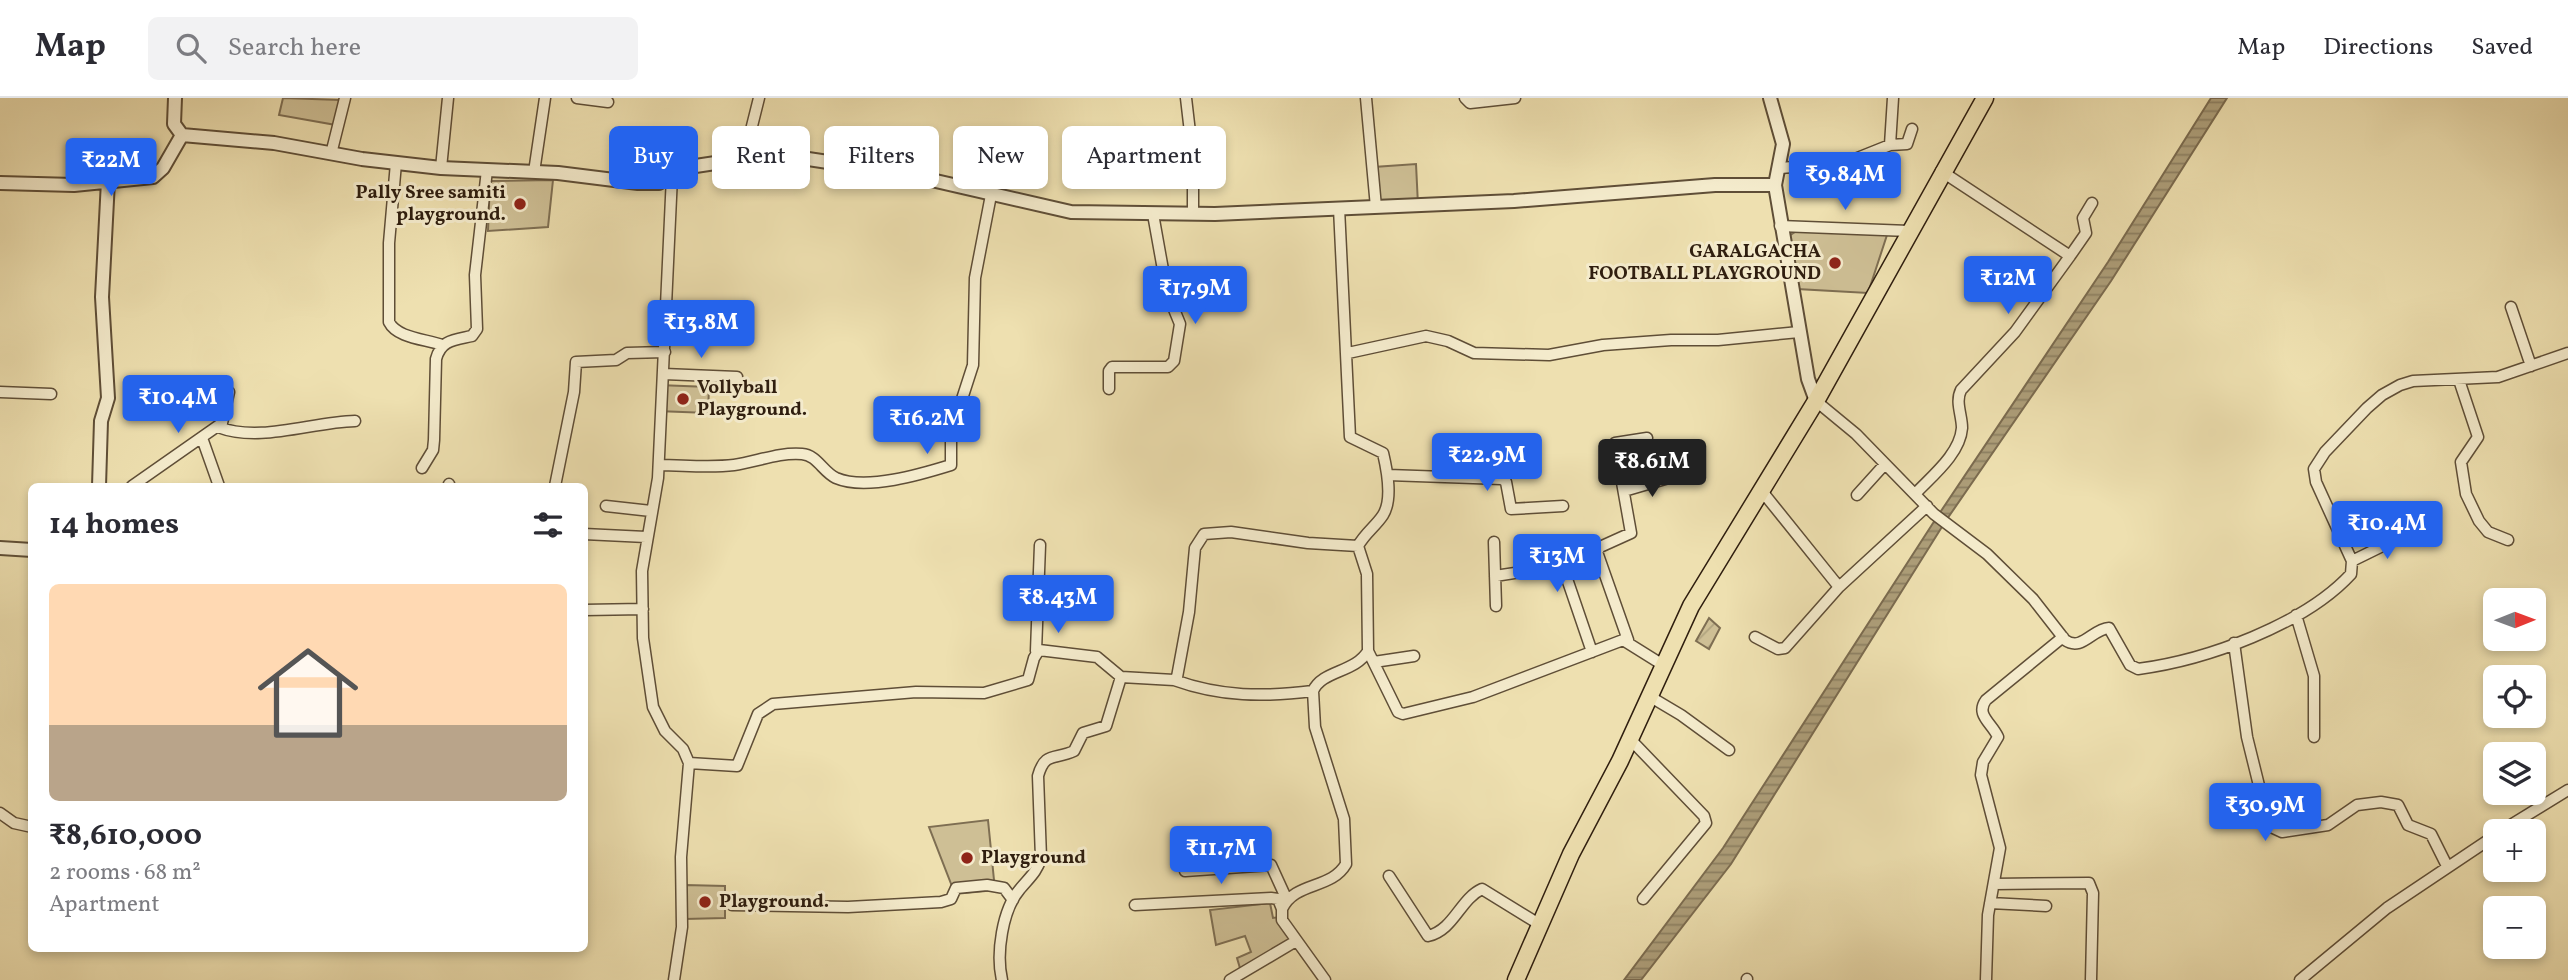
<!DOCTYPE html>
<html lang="en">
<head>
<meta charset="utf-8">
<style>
	body { margin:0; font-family:Vollkorn,serif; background:#f2f2f3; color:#2b2b33; height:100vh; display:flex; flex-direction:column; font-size:26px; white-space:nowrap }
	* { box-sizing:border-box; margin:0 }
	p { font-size:23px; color:#7c7c81 }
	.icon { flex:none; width:38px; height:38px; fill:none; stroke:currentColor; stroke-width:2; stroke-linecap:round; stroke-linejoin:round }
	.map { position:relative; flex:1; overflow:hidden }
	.side { position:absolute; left:28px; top:385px; width:560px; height:469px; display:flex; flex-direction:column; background:#fff; border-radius:10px; box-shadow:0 4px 10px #0003 }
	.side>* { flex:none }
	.top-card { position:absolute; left:609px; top:28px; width:665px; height:63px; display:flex; gap:14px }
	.needle { width:46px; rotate:89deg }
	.controls { position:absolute; left:2483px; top:490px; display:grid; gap:14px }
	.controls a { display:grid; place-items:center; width:63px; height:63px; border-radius:10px; background:#fff; box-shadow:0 4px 10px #0003; font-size:35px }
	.price { position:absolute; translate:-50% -60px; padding:0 16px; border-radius:7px; background:#2563eb; color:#fff; font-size:23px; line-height:46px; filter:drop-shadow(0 2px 4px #0008) }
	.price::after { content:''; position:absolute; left:50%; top:42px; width:21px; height:16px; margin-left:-10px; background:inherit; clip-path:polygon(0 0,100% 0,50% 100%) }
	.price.on { background:#222; color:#fff }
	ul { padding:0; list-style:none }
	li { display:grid; align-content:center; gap:14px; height:371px; padding:0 21px }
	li+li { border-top:2px solid #e1e1e2 }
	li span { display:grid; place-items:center; height:217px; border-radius:10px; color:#555 }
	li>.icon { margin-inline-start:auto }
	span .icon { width:126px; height:126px; fill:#fffc; stroke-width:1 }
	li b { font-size:30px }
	h2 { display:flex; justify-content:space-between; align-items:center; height:84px; padding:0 21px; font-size:30px }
	.chip { padding:0 24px; border-radius:10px; background:#fff; box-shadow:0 4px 10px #0003; font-size:24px; line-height:63px }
	.chip.on { background:#2563eb; color:#fff }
	header { display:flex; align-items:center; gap:42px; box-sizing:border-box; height:98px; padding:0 35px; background:#fff; border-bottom:2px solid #e1e1e2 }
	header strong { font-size:33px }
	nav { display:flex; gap:38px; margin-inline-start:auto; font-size:24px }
	.search { width:490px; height:63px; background:#f2f2f3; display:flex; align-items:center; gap:18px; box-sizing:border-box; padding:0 24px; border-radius:10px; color:#7c7c81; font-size:26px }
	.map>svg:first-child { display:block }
</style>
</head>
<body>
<header>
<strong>Map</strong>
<div class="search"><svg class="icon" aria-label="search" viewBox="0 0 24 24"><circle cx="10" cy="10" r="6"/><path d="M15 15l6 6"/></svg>Search here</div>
<nav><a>Map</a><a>Directions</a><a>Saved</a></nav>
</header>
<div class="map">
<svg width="2568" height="882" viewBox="0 0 2568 882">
	<defs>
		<pattern id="garden-furrows" width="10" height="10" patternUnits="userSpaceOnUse" patternTransform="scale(1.75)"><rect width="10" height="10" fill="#cebf95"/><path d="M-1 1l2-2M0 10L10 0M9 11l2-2" fill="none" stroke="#b1a47f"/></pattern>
		<pattern id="water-rules" width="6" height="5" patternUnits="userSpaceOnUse" patternTransform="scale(1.75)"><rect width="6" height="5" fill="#ad9e79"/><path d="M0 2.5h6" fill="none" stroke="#8d8062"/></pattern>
	</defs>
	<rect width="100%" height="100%" fill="#eee0b0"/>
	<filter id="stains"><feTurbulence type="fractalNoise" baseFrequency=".00286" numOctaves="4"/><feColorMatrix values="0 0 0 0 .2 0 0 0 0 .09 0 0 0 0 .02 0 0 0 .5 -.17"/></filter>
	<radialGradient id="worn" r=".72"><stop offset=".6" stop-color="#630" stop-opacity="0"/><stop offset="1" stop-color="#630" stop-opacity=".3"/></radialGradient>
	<path fill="url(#garden-furrows)" stroke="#7e6e52" stroke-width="2" d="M1709,520L1720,530L1709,551L1696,543Z"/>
	<path fill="#cebf95" stroke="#7e6e52" stroke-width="2" d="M283,0L341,2L336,27L279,17Z
		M1416,66L1418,107L1376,109L1374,69Z
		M553,82L548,129L488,133L490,83Z
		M1798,132L1887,137L1868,195L1797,191L1789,138Z
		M658,287L709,289L708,315L657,313Z
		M988,722L995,792L955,796L929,729Z
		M685,787L725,788V820L685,821Z
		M1270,805L1273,820L1280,819L1295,846L1242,877L1237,860L1251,854L1245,838L1216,847L1210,812Z"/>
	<path fill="url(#water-rules)" stroke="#7b6b4f" stroke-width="2" d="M2211,0H2227L2111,183L1945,424L1731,766L1641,882H1624L1723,750L1937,419L2108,164Z"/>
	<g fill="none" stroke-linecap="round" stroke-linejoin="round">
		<g stroke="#5f4e37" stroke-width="13">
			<path id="minor" d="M577,0L608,4
				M1186,0L1193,60V116
				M1366,0L1376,109
				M1465,0L1470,5L1515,0
				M1890,47L1893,0
				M331,56L345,0
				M744,60L759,0
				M396,65L389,145V224C397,240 425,241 442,247
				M441,70L448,0
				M1780,70L1845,65L1890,47L1907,46L1912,31
				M534,74L545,0
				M672,78L658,380L642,473L643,540L653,609L665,633L683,651L689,665L681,759L682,829L674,882
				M1780,128L1909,133
				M2070,158L2086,135L2083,120L2092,105
				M2511,209L2531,268
				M1348,255L1426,238L1448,243L1474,255L1549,257L1603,247L1671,242H1718L1799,234
				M664,276L737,279
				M2459,282L2478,339L2461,364L2466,396L2479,423L2488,434L2508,442
				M1109,291V273L1112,269H1168L1174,263L1180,226L1167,194L1153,116
				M0,294L51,296
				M1816,303L1856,336L1934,416L1987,456L2033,501L2065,542C2082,554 2092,531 2109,530L2130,567L2138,571C2206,562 2304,527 2351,476L2352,463L2316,384L2314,371L2325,354L2367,310L2382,297L2400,287L2413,283L2498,279L2568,255
				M218,329C260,345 311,324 355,323
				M202,340L219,388
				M659,367C683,367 709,370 734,367C756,364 779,354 802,356C817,357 823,374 836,380C866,393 922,376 951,367V319L962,301L973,267L975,180L991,97
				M422,370L433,352L434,342L436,261C441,242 454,242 472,238L477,231L475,177L487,72
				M1388,377L1502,381L1506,384L1511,411L1563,408
				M132,388L222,325L229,294
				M449,388V386
				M555,388L574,294L576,264L616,262L627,255L665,254
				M1624,393L1672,379
				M1915,396C1932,378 1960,356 1962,330C1962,317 1955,304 1961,292L2015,234L2070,158L1941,73
				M1857,397L1885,366
				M606,408L651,413
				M584,436L646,439
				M1494,444L1496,508
				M2352,463L2409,435
				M1495,478L1554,469L1564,472L1592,554
				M1839,489L1927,408
				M584,512L643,511
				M2296,517L2314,578V639
				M1755,539L1778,551L1785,550L1839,489L1761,392
				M1628,542L1597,454L1600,449L1631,435L1615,345L1647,340
				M2234,545L2247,639L2269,728L2282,734L2328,727L2357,707L2381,704L2398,707L2408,727L2431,736L2447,768
				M1036,553L1040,447
				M1368,553L1398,614L1403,616L1473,599L1623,542L1663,567
				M1374,564L1414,558
				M1174,582C1221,599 1264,599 1313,593
				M1649,598L1681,617L1729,652
				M1630,641L1704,718L1706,725L1643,801
				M689,665L737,668L758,616L773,606L916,594L984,595L1028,582L1034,560L1039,552L1097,559L1121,579L1174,582L1177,579L1189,514L1195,450L1204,436L1231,434L1308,445L1358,448
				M0,715L14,725L32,729
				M2501,733L2568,692
				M1185,773L1271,767L1287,802
				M1389,778L1428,838C1454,832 1460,801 1482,791L1539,826
				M1994,786L2089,785L2093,795L2091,882
				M1990,805L2046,808
				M732,807L848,809L941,804L951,801L956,790L987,787L1004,790L1013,802
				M1135,807L1271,800L1278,801L1282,811
				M1002,882C996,856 1002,812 1020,791C1029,780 1037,774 1041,760L1038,678C1045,653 1055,662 1074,653L1083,635L1106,628L1121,579
				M1230,882L1296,843
				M1325,882L1282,822V811C1295,783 1331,792 1346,766L1344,721L1315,629L1313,593C1322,572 1355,575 1368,553L1367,476L1358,448C1365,435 1376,428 1383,417C1393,401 1387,372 1383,355L1350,339L1339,110
				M1747,882V881
				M1986,882L1988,817L2000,750L1981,677L1983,664L1998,639C1992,625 1975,617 1986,602L2063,539
				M2300,882L2387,810L2496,737"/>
		</g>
		<g stroke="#5f4e37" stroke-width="16">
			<path id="tertiary" d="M175,0L174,26L182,37L274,45L362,61L441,70L558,75L638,85H659L689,69L775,56L901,75L1071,114L1215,116L1514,103L1715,87H1775L1808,281L1816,303
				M1770,0L1783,46L1775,87
				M0,85L74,87L153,79L163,70L182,37
				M99,388L101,323L108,300L102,199L108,83
				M0,450L32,452"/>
		</g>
		<g stroke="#2f1e0f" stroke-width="19">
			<path id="primary" d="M1516,882L1571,756L1620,663L1691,508L1816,303L1985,0"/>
		</g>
		<use href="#minor" stroke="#f4ebcc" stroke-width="10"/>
		<use href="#tertiary" stroke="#f4ebcc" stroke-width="12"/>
		<use href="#primary" stroke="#eee0b0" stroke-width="16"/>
	</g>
	<g fill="#8f2418" stroke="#f4ebcc" stroke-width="2.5">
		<circle cx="520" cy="106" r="7"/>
		<circle cx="1835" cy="165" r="7"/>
		<circle cx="683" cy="301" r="7"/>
		<circle cx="967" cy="760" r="7"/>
		<circle cx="705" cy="804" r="7"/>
	</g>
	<g text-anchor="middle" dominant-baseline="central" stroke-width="6" stroke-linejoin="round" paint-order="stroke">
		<g font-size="19" font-weight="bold" fill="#2f1e0f" stroke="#f4ebcc" text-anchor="start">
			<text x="506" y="95" text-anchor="end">Pally Sree samiti<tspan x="506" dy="22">playground.</tspan></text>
			<text x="1821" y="154" text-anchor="end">GARALGACHA<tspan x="1821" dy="22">FOOTBALL PLAYGROUND</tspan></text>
			<text x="697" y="290">Vollyball<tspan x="697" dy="22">Playground.</tspan></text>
			<text x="981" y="760">Playground</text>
			<text x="719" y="804">Playground.</text>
		</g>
	</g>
	<rect width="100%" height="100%" filter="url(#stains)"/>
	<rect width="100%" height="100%" fill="url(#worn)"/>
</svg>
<div class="controls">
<a><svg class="needle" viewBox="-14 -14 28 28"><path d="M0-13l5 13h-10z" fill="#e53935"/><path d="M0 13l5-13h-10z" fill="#7c7c81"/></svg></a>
<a><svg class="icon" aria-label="locate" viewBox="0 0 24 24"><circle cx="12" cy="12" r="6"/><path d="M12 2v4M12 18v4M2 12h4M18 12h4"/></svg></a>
<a><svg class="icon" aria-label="layers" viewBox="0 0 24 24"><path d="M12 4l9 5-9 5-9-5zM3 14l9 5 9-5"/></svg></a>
<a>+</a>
<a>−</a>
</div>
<b class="price" style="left:111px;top:100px">₹22M</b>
<b class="price" style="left:1845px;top:114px">₹9.84M</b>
<b class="price" style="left:2008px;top:218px">₹12M</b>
<b class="price" style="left:1195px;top:228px">₹17.9M</b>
<b class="price" style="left:701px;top:262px">₹13.8M</b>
<b class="price" style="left:178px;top:337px">₹10.4M</b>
<b class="price" style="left:927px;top:358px">₹16.2M</b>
<b class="price" style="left:1487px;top:395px">₹22.9M</b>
<b class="price on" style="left:1652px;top:401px">₹8.61M</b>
<b class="price" style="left:2387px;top:463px">₹10.4M</b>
<b class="price" style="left:1557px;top:496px">₹13M</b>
<b class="price" style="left:1058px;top:537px">₹8.43M</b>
<b class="price" style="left:2265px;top:745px">₹30.9M</b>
<b class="price" style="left:1221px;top:788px">₹11.7M</b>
<div class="top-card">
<a class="chip on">Buy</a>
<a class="chip">Rent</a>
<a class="chip">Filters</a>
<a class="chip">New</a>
<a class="chip">Apartment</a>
</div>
<section class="side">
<h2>14 homes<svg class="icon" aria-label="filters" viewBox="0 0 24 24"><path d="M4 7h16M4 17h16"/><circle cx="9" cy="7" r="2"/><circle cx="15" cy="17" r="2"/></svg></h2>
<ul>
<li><span style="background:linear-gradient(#ffd9b3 65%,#b9a48a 0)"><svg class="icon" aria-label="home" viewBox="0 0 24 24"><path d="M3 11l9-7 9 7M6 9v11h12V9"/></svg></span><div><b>₹8,610,000</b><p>2 rooms · 68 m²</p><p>Apartment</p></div></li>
</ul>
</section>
</div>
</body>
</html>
